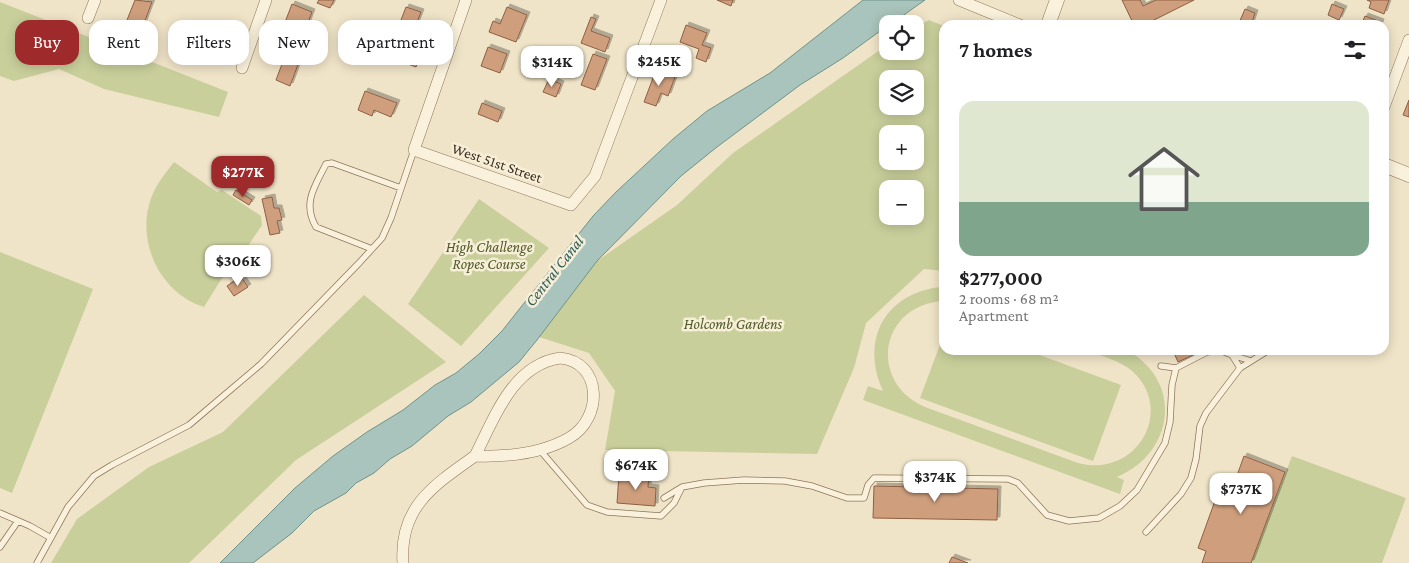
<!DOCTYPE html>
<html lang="en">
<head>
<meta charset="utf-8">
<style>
	body { margin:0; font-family:"Crimson Pro",serif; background:#f2f2f2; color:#202124; height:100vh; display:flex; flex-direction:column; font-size:19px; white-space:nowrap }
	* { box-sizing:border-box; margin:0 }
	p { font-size:16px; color:#757577 }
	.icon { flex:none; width:28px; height:28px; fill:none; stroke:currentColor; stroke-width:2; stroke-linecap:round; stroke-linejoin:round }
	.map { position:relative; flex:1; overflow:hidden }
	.drawer { position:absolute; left:939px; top:20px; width:450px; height:335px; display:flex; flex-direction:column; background:#fff; border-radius:15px; box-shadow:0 2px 12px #0003 }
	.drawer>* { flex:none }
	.hud { position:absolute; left:15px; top:20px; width:475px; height:45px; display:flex; gap:10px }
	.tools { position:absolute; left:879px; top:15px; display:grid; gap:10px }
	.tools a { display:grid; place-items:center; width:45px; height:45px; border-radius:10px; background:#fff; box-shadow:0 2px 12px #0003; font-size:25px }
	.price { position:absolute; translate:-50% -42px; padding:0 11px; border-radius:10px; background:#fff; color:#222; font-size:16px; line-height:32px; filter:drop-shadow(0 1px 2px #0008) }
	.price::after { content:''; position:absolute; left:50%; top:30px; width:15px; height:11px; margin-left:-8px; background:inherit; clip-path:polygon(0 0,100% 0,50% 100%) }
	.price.on { background:#9e2a2b; color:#fff }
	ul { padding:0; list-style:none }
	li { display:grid; align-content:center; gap:10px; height:265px; padding:0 20px }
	li span { display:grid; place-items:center; height:155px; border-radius:15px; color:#555 }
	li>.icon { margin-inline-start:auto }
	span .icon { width:90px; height:90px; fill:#fffc; stroke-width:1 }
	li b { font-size:21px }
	h2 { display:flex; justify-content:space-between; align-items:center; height:60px; padding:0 20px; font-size:21px }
	.tag { padding:0 18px; border-radius:15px; background:#fff; box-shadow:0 2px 12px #0003; font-size:18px; line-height:45px }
	.tag.on { background:#9e2a2b; color:#fff }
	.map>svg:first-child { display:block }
</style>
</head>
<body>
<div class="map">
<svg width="1409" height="563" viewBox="0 0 1409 563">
	<defs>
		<filter id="shadow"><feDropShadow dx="3" dy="-3" stdDeviation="0" flood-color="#0004"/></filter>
	</defs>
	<rect width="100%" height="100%" fill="#f0e4c8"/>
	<path fill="#c9cf9b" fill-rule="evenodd" d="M0,2L228,92L219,117L104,89L59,69L14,81L0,76Z
		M929,20L944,26V271L924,269L866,323L854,368L817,454L605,450L615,391L589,353L539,337L597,261L677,205L733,153L887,45L888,51H915V27ZM888,79H915V106H888ZM888,134H915V161H888ZM888,189H915V216H888Z
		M174,162L217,192L222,190L261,216L262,225L240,258L234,259L204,307C162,294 138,246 149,205C153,188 164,175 174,162Z
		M479,199L549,248L461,346L408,304Z
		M0,252L93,289L12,493L0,488Z
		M941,287H944V301C880,304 867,382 925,407L1078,463C1138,479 1176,408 1131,370C1118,360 1101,356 1085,350C1096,350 1118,347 1127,351C1136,354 1145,363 1151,370C1181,409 1160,460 1117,477L1124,480L1120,494L863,400L868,386L883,391C860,341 884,293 941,287Z
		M364,295L446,362L296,460L189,563H51L77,519L149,467L223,432Z
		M944,334V350H1026L1121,385L1093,461L920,398Z
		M1292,456L1406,498L1382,563H1251Z"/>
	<path fill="#a9c4bc" stroke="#6f938a" d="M863,0H925L891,24H888L887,26L843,58L800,85L717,147L681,176L597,261L537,340L519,362L471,402L448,416L412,446L390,459L374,473L356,483L346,493L314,511L292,533L253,563H220L295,488L333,456L367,432L403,410L435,385L456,373L479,354L502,331L593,216L616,192L673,139L707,111L770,73Z"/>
	<path fill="#cf9f7d" stroke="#8d5f41" filter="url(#shadow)" d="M135,0L152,2L141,31L125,25Z
		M319,0H334L330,8L317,3Z
		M717,0H733L731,6Z
		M1122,0H1140L1143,6L1156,0H1194L1144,25H1134Z
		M1367,0H1389L1384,14L1369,8L1371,2Z
		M292,4L312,12L302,38L282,30Z
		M1332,4L1344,9L1339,20L1328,15Z
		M406,7L421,12L409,43L394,38Z
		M507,7L527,15L516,42L489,32L493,21L500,24Z
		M1245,9L1255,13L1251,25L1239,23Z
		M1365,16L1381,22L1380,25H1361Z
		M591,17L596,19L591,31L610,38L605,52L581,43Z
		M686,25L707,33L702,45L711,48L706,62L696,58L699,49L680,42Z
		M281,43L303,51L290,86L276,80L285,56L277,53Z
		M394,43L421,54L416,67L389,57Z
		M488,47L507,54L500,73L481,66Z
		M593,54L607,59L595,90L581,85Z
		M656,70L675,77L668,96L661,93L656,106L644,102Z
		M549,79L561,84L556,97L543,92Z
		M365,91L397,103L391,117L374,110L372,116L358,110Z
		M1409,100V117L1403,115Z
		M482,103L502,111L498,122L478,114Z
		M236,190L252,200L249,205L233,195Z
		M272,197L274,208H279L282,220L277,221L280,233L270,235L262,199Z
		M241,277L248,287L234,296L227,286Z
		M1179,350H1191L1193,355L1178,362L1174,353Z
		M1244,456L1285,472L1251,563H1202L1206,551L1198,548L1216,498L1230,495Z
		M619,474L649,476L648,487L656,488L655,506L617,503Z
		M874,486L998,489L997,520L873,518Z
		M952,557L968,563H949Z"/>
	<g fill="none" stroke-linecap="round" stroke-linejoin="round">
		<g stroke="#8d765c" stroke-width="7">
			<path id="service" d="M372,249L316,227C302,203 315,186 326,164L332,163L401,188
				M1161,366L1176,368L1207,352L1219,350L1232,355
				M1240,368L1232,355L1251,361
				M539,449L587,505L607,512L661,516L674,503L681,489
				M664,498L682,487L704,483L744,480L785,481L812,486L847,498H864L868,485L874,478L1008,479L1018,483L1047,515L1069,521L1099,518L1120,506L1137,490L1165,443L1170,422L1172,385L1176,368
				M0,513L30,526L51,538
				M1146,532L1181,494L1191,478L1196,459L1200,426L1206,413L1240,368L1269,350
				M0,547L18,521
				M37,563L68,507L94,476L112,465L189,425L261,364L360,262L382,238L391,218L414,150"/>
		</g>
		<g stroke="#8d765c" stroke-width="12">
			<path id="minor" d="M466,0L414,150L571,205L595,176L661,0
				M959,0L1020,25
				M88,18L95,0
				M242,68L266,0
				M1384,107L1409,40
				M560,358C603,362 603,419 569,438C541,454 505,457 475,456C494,419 512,365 560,358Z
				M403,563C399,507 434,485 475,456"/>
		</g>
		<g stroke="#8d765c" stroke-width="15">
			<path id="tertiary" d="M1048,25L1057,0
				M1384,165L1409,175"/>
		</g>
		<use href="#service" stroke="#faf1dc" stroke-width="5.5"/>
		<use href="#minor" stroke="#faf1dc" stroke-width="11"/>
		<use href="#tertiary" stroke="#faf1dc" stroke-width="14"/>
	</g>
	<g text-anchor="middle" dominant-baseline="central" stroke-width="5" stroke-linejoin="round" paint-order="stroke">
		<g font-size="15" fill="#3d2e20" stroke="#f7eed8">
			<text transform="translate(497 163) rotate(19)">West 51st Street</text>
		</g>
		<g font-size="15" font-style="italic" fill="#4d5a26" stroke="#f7eed8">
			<text x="489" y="247">High Challenge<tspan x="489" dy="17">Ropes Course</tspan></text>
			<text x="733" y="324">Holcomb Gardens</text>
		</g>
		<g font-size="16" font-style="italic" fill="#2f5d5a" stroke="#f7eed8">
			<text transform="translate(554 271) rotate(-52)">Central Canal</text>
		</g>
	</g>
</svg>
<div class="tools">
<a><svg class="icon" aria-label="locate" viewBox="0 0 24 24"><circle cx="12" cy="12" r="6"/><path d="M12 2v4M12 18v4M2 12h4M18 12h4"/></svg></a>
<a><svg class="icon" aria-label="layers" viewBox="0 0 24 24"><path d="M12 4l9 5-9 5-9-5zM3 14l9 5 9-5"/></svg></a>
<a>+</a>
<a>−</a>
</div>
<b class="price" style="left:659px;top:87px">$245K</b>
<b class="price" style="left:552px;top:88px">$314K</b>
<b class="price on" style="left:243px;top:198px">$277K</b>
<b class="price" style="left:238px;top:287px">$306K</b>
<b class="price" style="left:636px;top:491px">$674K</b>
<b class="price" style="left:935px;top:503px">$374K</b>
<b class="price" style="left:1241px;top:515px">$737K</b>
<div class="hud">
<a class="tag on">Buy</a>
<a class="tag">Rent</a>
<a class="tag">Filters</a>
<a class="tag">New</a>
<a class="tag">Apartment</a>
</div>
<section class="drawer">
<h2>7 homes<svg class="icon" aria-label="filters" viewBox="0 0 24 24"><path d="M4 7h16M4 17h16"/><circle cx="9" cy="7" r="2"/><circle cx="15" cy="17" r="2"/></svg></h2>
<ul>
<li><span style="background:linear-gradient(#dfe7d0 65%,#7fa58c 0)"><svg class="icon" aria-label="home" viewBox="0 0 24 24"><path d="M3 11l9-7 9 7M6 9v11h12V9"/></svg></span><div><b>$277,000</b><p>2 rooms · 68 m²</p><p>Apartment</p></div></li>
</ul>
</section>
</div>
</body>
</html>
